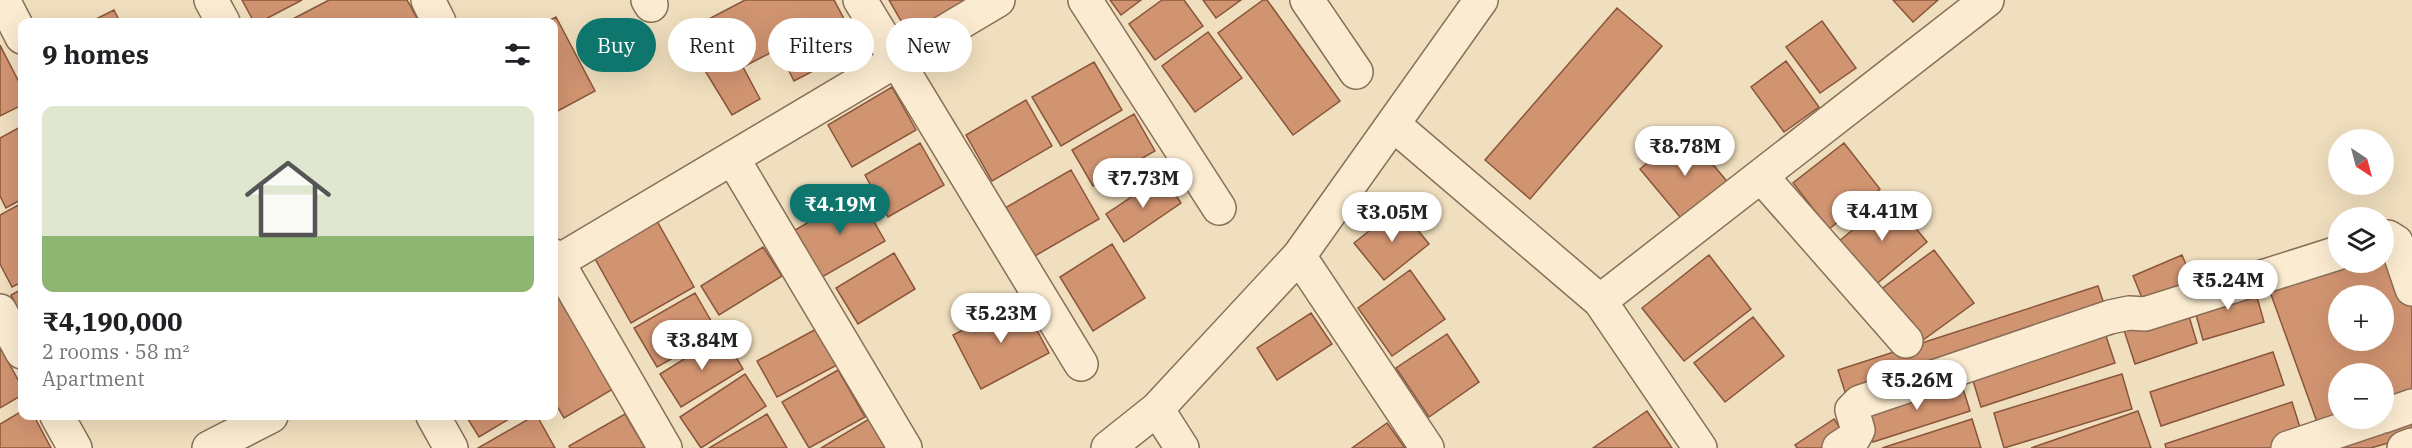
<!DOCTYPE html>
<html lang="en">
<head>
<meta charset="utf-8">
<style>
	body { margin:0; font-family:"IBM Plex Serif",serif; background:#f2f2f2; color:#202124; height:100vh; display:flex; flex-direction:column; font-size:22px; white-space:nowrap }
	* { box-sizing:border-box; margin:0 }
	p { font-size:20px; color:#757577 }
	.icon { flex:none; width:33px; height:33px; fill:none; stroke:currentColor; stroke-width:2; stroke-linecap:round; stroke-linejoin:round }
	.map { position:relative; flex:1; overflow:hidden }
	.drawer { position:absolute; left:18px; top:18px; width:540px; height:402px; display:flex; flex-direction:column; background:#fff; border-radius:12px; box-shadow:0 6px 24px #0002 }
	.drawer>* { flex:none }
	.banner { position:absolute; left:576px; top:18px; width:570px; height:54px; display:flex; gap:12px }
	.needle { width:39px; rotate:144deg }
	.fabs { position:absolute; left:2328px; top:129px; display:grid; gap:12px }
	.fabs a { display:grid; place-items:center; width:66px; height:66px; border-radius:50%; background:#fff; box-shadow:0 6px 24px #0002; font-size:30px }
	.price { position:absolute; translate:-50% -51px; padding:0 14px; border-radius:21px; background:#fff; color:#222; font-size:20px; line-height:39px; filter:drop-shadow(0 2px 3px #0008) }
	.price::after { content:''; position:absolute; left:50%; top:36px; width:18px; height:14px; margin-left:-9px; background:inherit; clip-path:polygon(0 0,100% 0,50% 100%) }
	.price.active { background:#0f766e; color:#fff }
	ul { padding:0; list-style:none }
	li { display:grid; align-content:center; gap:12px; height:318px; padding:0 24px }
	li span { display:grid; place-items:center; height:186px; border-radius:12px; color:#555 }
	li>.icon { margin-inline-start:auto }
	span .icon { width:108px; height:108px; fill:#fffc; stroke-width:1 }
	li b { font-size:26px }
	h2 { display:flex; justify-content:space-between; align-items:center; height:72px; padding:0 24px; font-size:26px }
	.chip { padding:0 21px; border-radius:27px; background:#fff; box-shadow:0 6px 24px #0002; font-size:21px; line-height:54px }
	.chip.active { background:#0f766e; color:#fff }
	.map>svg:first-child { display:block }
</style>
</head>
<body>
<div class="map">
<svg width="2412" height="448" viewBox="0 0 2412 448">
	<rect width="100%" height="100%" fill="#f0dfbe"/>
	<path fill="#d19471" stroke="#8a553a" stroke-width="1.5" fill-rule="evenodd" d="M242,0H302L260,22H254Z
		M329,0H407L419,22H287Z
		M745,0H834L859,47L794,81L778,49L743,67L760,99L732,115L682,33Z
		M889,0H962L967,9L912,40Z
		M1110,0H1141L1121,15Z
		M1162,0H1184L1203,26L1155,60L1129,24Z
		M1203,0H1241L1216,18Z
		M1263,0H1267L1340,101L1293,135L1218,33Z
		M1893,0H1938L1913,22Z
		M1617,8L1662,46L1530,199L1485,160Z
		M114,10L120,22H90Z
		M556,17L595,91L554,113V22H546Z
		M1822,21L1856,68L1820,93L1786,47Z
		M1208,32L1242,78L1195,112L1162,66Z
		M0,45L22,88V105L0,116Z
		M1786,61L1819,107L1784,132L1751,87Z
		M1094,62L1122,110L1061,146L1032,97Z
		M892,87L916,130L852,167L828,125Z
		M1026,100L1052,146L992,181L966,135Z
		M1134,114L1155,151L1093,186L1072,150Z
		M22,126V199L6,208L0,196V138Z
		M1685,131L1730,185L1685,223L1640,169Z
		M920,143L944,185L888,217L865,175Z
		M1844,143L1880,189L1829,229L1793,183Z
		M1071,170L1099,219L1033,257L1005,208Z
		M1163,176L1181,203L1124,242L1106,214Z
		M858,194L885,241L822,277L795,230Z
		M1891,198L1927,242L1874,286L1838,242Z
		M22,203V282L12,287L0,264V215Z
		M1399,207L1429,244L1384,280L1354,243Z
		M657,221L694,287L631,323L594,257Z
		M1112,244L1145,298L1093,331L1060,277Z
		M2389,244L2412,307V400L2384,410V374H2338V418L2321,433L2269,289L2340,262H2384V247ZM2338,296H2384V340H2338Z
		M763,247L782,276L719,315L701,286Z
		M1934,250L1974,303L1919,343L1880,290Z
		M894,253L915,289L858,324L836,288Z
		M1709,255L1751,309L1684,361L1642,308Z
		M2182,255L2197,291L2147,310L2133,276Z
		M1410,270L1445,319L1392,356L1358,308Z
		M2253,283L2264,322L2203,340L2192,300Z
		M2098,286L2107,313L1847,398L1838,370Z
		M554,287L613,389L564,418L554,401Z
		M22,289V316L11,295Z
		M695,293L718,333L657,367L634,328Z
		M1021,300L1049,353L981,389L953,335Z
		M2185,303L2197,343L2135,364L2122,324Z
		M1311,313L1332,344L1277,380L1257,348Z
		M1753,317L1784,356L1725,402L1694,363Z
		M818,328L837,365L777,397L757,361Z
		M2104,330L2115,363L1981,407L1971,374Z
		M1447,334L1479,382L1429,417L1396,368Z
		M723,335L743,369L681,407L660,374Z
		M0,347L22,387V395L0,408Z
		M2273,352L2284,385L2161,426L2150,392Z
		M838,370L865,417L809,448L782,402Z
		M745,374L766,406L701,448L680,417Z
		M2122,374L2132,409L2004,448L1994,413Z
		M1960,379L1970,411L1873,442L1863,411Z
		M2292,402L2303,437L2269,448H2166L2165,444Z
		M22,411V416H34L51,448H0V424Z
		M1647,411L1672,448H1593Z
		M2138,411L2151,448H2031Z
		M625,414L645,448H570L569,446Z
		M767,414L787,448H709Z
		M2412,415V436L2371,448H2301Z
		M466,416H514L479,437Z
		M534,416H537L555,448H478Z
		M869,419L886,448H821Z
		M1834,419L1846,437L1829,448H1797L1795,445Z
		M1972,419L1981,448H1882Z
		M1387,423L1405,448H1352Z"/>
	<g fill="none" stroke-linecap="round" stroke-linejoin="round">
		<g stroke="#896e56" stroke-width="36">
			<path id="minor" d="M3,0L22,37
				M211,0L223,22
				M428,0L439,22
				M648,0L651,5
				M860,0L1081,364
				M1085,0L1219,208
				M1307,0L1356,72
				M1394,125L1600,301L1700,448
				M733,159L905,448
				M1761,176L1906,341
				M2384,238L2388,237L2396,242L2412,289
				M554,256L665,448
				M1299,256L1427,448
				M554,264L998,0
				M1600,301L1987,0
				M0,311L22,352
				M1157,409L1182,448
				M57,416L75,448
				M433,416L451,448
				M2384,416L2412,406
				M209,448L271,416
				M1108,448L1157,409L1299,256L1481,0
				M1839,448L1853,439L1858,430L1852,410L1860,402L2110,317L2129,313L2145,314L2338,253
				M2288,448L2377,418
				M2404,448L2412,445"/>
		</g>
		<use href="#minor" stroke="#fbecd1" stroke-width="33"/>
	</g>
</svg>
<div class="fabs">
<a><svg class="needle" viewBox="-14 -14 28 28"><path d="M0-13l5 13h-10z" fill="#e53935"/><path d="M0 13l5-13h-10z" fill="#757577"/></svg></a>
<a><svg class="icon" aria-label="layers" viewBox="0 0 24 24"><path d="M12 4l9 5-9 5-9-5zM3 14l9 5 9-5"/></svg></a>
<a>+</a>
<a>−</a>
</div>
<b class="price" style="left:1685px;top:177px">₹8.78M</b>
<b class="price" style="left:1143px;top:209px">₹7.73M</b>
<b class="price active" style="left:840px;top:235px">₹4.19M</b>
<b class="price" style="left:1882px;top:242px">₹4.41M</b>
<b class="price" style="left:1392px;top:243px">₹3.05M</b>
<b class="price" style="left:2228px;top:311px">₹5.24M</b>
<b class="price" style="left:1001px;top:344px">₹5.23M</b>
<b class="price" style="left:702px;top:371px">₹3.84M</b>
<b class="price" style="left:1917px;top:411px">₹5.26M</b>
<div class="banner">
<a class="chip active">Buy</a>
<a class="chip">Rent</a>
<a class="chip">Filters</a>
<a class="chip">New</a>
</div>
<section class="drawer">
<h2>9 homes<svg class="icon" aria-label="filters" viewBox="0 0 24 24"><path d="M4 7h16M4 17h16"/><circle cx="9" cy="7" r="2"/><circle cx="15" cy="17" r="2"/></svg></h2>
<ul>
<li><span style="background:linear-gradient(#dfe7d0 70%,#8fb573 0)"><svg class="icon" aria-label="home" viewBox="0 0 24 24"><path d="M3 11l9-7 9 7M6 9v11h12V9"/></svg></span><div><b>₹4,190,000</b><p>2 rooms · 58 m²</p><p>Apartment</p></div></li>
</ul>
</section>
</div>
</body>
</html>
